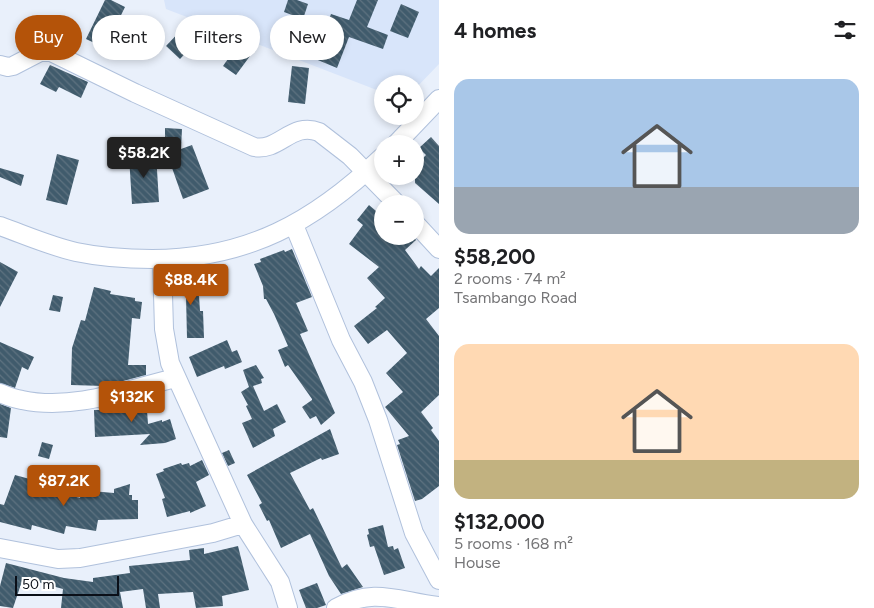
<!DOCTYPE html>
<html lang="en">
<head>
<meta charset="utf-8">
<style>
	body { margin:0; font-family:Figtree,sans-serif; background:#f6f6f6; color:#202124; height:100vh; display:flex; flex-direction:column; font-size:19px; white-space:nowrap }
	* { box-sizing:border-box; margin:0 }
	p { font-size:16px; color:#757577 }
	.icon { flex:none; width:28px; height:28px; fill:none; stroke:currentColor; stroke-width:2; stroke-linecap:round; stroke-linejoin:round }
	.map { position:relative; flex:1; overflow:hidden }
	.sheet { display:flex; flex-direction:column; background:#fff; width:435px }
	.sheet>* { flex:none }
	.top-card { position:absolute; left:15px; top:15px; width:349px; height:45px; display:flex; gap:10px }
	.tools { position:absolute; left:374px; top:75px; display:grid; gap:10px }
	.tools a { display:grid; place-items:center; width:50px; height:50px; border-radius:50%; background:#fff; box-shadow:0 2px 8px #0003; font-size:25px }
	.scale { position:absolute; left:15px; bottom:12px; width:104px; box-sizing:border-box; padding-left:5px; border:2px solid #0a0f18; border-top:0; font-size:14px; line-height:18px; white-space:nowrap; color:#0a0f18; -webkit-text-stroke:4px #fff; paint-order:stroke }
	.price { position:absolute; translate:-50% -42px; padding:0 11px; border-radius:5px; background:#b45309; color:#fff; font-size:16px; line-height:32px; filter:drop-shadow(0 1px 2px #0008) }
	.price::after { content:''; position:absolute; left:50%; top:30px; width:15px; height:11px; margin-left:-8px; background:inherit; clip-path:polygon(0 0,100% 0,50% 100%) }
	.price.current { background:#222; color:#fff }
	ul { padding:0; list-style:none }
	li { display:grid; align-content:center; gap:10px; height:265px; padding:0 15px }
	li span { display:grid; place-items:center; height:155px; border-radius:15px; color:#555 }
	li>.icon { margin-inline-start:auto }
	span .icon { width:90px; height:90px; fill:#fffc; stroke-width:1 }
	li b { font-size:21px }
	h2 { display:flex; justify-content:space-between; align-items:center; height:60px; padding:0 15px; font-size:21px }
	.tag { padding:0 18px; border-radius:22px; background:#fff; box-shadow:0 2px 8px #0003; font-size:18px; line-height:45px }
	.tag.current { background:#b45309; color:#fff }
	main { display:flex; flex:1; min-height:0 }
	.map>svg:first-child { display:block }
</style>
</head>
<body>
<main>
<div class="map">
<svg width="439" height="608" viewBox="0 0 439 608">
	<defs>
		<pattern id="building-back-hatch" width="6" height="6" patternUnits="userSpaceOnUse" patternTransform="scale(1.25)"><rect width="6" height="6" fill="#405b6c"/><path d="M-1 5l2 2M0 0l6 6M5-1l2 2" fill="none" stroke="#5e7280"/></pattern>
	</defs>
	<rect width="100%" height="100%" fill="#e9f0fb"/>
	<path fill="#d8e5fa" d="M164,0H439V64L415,89V84H382V92L166,9Z"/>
	<path fill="url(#building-back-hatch)" d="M105,0H111L125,7L105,48L86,39Z
		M288,0H297L308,4L303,19L284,12Z
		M357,0H378L367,27L388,35L383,49L349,37L337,68L313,58L331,14L349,20Z
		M401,4L419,12L408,38L390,31Z
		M184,27L198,40L180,59L166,46Z
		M237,46L250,56L236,75L223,66Z
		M50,65L88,82L81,98L59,87L56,92L40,84Z
		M292,66L309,68L305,104L288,102Z
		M165,128L182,129L181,149L192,145L209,189L183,199L165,148Z
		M431,137L439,146V204L415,183V166L426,155L419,148Z
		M57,154L79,160L67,205L46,200Z
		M156,154L159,202L132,204L129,156Z
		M0,168L24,175L21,186L0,177Z
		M369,205L382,216V236H413L416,240L405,250L419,269L421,266L431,276L439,268V308L426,319L439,336V395L421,412L433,428L431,430L439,441V486L422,499L415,501L397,445L400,444L398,440L409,436L385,407L403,392L386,373L407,353L387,330L368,344L354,326L377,308L375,307L385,298L367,278L379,267L349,244L363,225L357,220Z
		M292,249L312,297L296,303L308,331L300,334L335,413L321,425L316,416L310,419L302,407L312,400V399L288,365L285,367L278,350L288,346L274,314L266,299H264L263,286L254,264L261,262L260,259L284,250L285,252Z
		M0,262L18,272L0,307Z
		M190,277V280H198L200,311H203L204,338H187L186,296H174L173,278Z
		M94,287L111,291L110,294L135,298V301L142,302L140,319L132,318L128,365H146V375L104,386L71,385L72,348L81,320L85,321Z
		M53,295L63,297L60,312L49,310Z
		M227,340L232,352L237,350L242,362L225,369L224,366L197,377L189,357Z
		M0,342L34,357L28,370L22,367L15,388L0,383Z
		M256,365L264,378L261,379L262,383L253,386L264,411L277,404L286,422L273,429L275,436L253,448L242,423L252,419L246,406L248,405L241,392L249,387L243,370Z
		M146,397L148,424L162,420V422L170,419L176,439L165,443L140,445L150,434L95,437L94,410H101V408L107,407L121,406L120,404Z
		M0,404L11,408L7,438L0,437Z
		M330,429L339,454L322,460L321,458L290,473L310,510L313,508L342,568L347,564L363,587L341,594L329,576L310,534L281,548L269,520L267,521L259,505L262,503L247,475Z
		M42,442L53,445L49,459L38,456Z
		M229,450L235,463L228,466L222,453Z
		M202,460L209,475L196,482L206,506L190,513V511L167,517L162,499L165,498L156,474L164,471L163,469L181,463L182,465L189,463L190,466Z
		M15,475L37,481L36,484L43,487L80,498L81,494L91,495V491L114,493V489L130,484L129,495H132V500H138V519L98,520L96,531L66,526L64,534L32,525L31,530L0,522V504L4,505Z
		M383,525L388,547L393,546L394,550L398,548L405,568L384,575L374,546L370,547L367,535L369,534L368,529Z
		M238,546L249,590L222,596L223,606L196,608L193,592L158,594L160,608H146L143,589L120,592L123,608H61L63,589L23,578L13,608L0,606V586L6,563L64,578L93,582V578L130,573L129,566L190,560L189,550L204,548V554Z
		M317,583L326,605L317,608H306L299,590Z"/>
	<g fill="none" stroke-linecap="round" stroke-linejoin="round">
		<g stroke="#b0c1dc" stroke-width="20">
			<path id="minor" d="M0,65L8,67L13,66L40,52H51L135,93L254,147C279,152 292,121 319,132L350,156L397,204
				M396,144L439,99
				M415,223L439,249
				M294,225L341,340L363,382L378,420L414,533L439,580
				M0,226C25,235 50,246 76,252C100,257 127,259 152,259C247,259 314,222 382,157
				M162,259L164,329L170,363L243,524L280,582L288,608
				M0,393C7,396 15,399 22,400C73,411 126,390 175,378
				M0,548L58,559L80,558L213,533L243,524
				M336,608C375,586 399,602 439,606"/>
		</g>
		<use href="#minor" stroke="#fff" stroke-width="18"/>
	</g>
</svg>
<div class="tools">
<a><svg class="icon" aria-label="locate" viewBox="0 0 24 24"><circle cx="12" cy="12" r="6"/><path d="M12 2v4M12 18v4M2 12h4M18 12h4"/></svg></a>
<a>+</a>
<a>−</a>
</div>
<div class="scale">50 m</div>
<b class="price current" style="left:144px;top:179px">$58.2K</b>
<b class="price" style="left:191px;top:306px">$88.4K</b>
<b class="price" style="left:132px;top:423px">$132K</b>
<b class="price" style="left:64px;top:507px">$87.2K</b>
<div class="top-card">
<a class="tag current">Buy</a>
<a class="tag">Rent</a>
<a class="tag">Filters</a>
<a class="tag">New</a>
</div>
</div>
<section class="sheet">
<h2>4 homes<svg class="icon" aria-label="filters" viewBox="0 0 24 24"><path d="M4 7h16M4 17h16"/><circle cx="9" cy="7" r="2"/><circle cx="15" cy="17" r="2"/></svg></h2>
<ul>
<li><span style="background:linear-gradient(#a9c7e8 70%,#9aa5b1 0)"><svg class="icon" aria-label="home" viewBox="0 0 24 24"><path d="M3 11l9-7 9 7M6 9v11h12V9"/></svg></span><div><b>$58,200</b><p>2 rooms · 74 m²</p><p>Tsambango Road</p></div></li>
<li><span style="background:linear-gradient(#ffd9b3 75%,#c2b280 0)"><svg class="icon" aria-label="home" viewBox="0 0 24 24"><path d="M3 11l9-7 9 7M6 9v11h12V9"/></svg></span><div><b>$132,000</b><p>5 rooms · 168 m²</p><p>House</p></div></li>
</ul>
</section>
</main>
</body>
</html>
